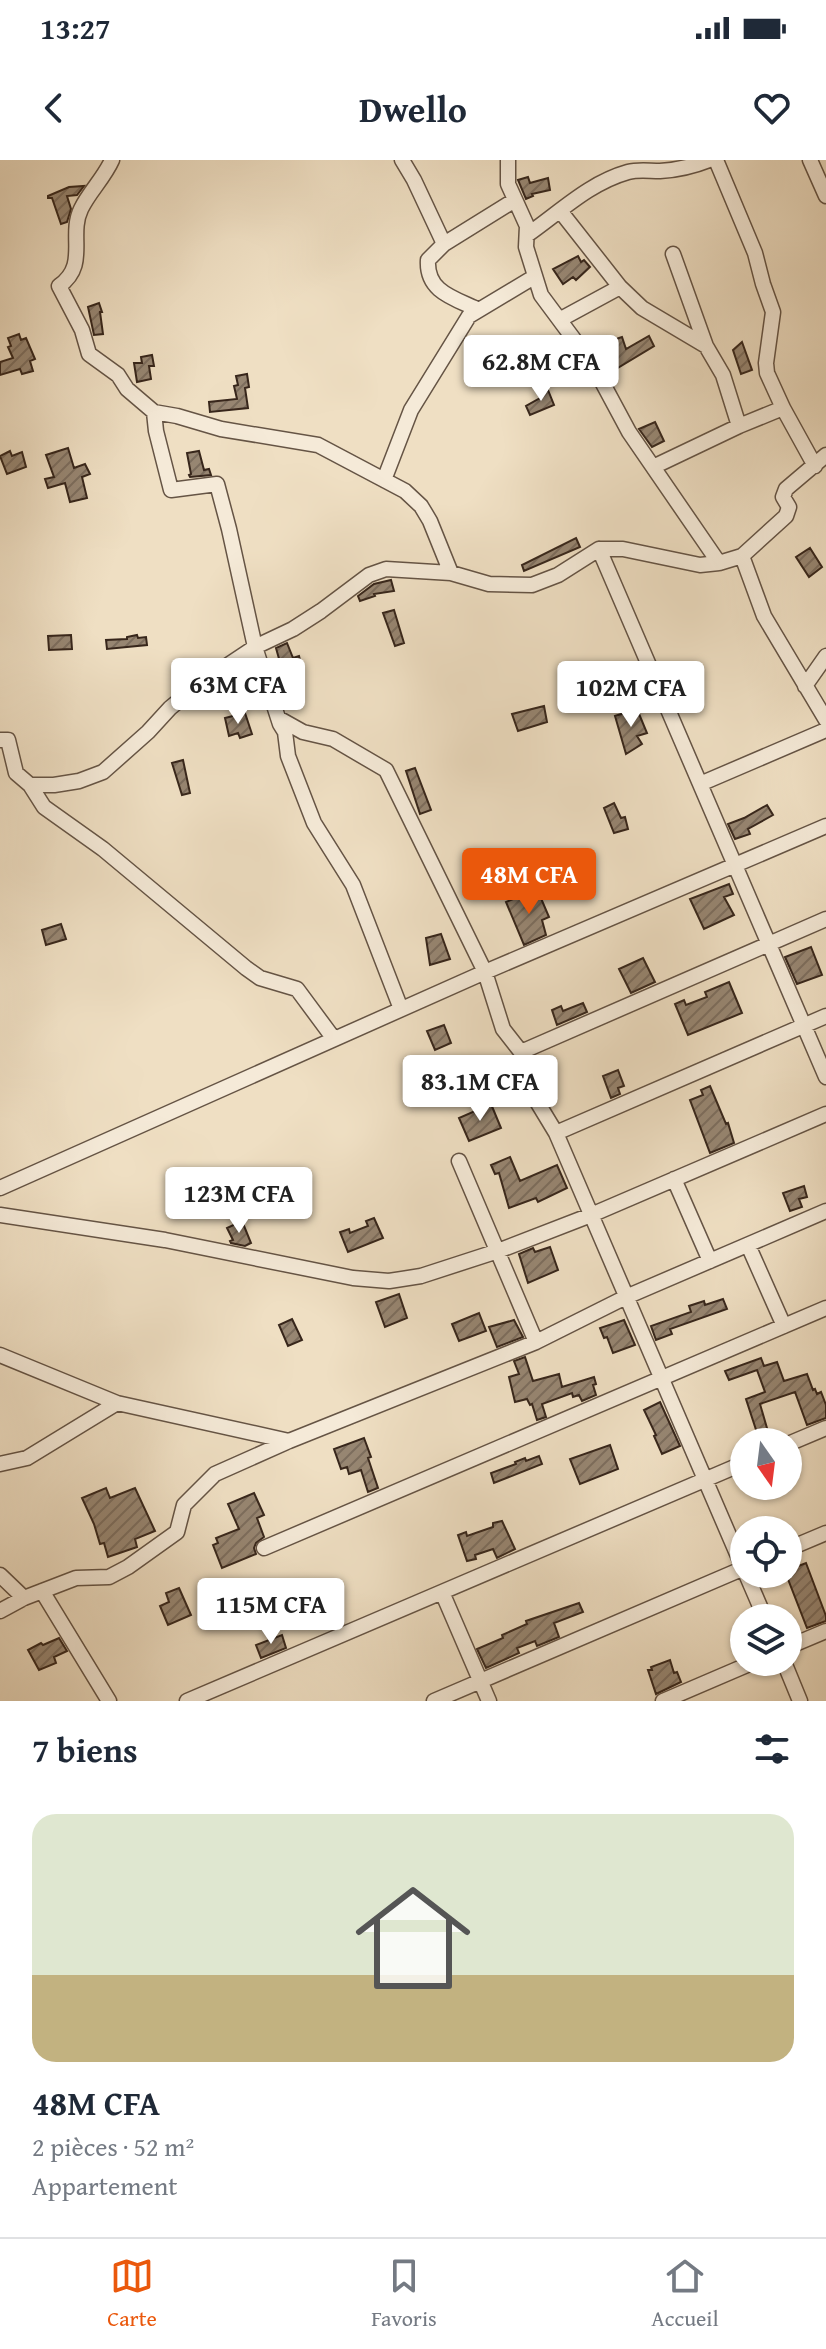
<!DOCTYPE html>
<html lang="fr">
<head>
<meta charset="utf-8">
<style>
	body { margin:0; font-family:"Gentium Book Plus",serif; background:#f6f6f7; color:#1f2937; height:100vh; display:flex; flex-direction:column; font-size:30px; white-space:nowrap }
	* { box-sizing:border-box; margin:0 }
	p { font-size:26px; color:#747a83 }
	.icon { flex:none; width:44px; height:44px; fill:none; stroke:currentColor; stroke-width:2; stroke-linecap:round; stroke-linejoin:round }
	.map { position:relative; height:1541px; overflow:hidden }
	.drawer { display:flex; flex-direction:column; background:#fff; flex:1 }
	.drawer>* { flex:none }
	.needle { width:52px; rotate:166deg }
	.tools { position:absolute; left:730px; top:1268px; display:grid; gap:16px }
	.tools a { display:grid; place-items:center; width:72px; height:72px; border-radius:50%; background:#fff; box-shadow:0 2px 6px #0004; font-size:40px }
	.price { position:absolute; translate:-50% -68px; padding:0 18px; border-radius:8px; background:#fff; color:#222; font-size:26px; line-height:52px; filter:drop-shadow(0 2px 4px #0008) }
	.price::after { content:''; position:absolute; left:50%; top:48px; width:24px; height:18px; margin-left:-12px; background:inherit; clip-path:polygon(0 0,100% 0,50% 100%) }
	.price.active { background:#ea580c; color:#fff }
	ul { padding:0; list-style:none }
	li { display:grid; align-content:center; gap:16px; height:424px; padding:0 32px }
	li+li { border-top:2px solid #e0e1e3 }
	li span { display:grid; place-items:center; height:248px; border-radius:24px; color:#555 }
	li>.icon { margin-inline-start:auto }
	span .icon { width:144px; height:144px; fill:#fffc; stroke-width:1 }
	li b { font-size:34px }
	h2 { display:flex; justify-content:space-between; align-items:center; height:96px; padding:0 32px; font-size:34px }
	.status { display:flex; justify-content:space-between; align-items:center; height:56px; padding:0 40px; background:#fff; direction:ltr }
	.status svg { height:22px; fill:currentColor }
	header { display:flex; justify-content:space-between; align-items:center; height:104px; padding:0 32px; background:#fff; font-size:36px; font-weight:700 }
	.tab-bar { display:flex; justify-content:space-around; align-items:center; height:112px; border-top:2px solid #e0e1e3; background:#fff; font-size:22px; color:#747a83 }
	.tab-bar a { display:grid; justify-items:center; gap:4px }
	.tab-bar .active { color:#ea580c }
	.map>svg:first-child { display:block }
</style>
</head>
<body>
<div class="status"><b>13:27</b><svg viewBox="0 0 49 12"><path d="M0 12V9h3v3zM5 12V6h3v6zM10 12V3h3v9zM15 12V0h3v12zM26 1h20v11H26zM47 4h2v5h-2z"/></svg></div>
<header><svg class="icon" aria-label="back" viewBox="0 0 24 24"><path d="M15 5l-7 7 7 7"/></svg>Dwello<svg class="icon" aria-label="heart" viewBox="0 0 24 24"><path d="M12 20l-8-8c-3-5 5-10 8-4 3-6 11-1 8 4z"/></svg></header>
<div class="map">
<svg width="826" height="1541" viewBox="0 0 826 1541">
	<defs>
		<pattern id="building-hatch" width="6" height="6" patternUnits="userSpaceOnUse" patternTransform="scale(2)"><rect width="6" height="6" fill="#978672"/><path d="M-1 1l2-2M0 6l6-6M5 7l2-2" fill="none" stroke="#7c6d5d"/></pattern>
	</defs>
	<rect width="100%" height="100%" fill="#efdfc3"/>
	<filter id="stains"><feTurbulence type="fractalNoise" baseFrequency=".0025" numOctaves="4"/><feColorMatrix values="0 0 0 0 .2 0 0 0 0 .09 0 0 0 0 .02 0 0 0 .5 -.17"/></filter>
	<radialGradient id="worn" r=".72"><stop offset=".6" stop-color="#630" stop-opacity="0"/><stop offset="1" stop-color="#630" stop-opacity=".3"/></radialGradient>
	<path fill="url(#building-hatch)" stroke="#37261b" stroke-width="2" d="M528,17L530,23L548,18L550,30L532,34L533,36L526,39L518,20Z
		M84,26L77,35L67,36L71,49L67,62L61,64L52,38H48V36L69,27Z
		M578,96L581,102L584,100L590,107L576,120L573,117L563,124L553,109Z
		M99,143L102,152H100L103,174L94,175L88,147Z
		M19,174L21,180L26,178L35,199L30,201L33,211L22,214L20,209L0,215V202L13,198L8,187L11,186L8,178Z
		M649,176L654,186L616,209L615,206L607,210L600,198L613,192L610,181L622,177L626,189Z
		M742,182L752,210L741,214L733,190Z
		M152,195L154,206H149L151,219L137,222L134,203H142L141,197Z
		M247,214L249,227L245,228L248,248L210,252L209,242L237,239L234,226L238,225L236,216Z
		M548,230L554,245L530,255L526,246L540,238L539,235Z
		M655,262L664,281L652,287L639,269Z
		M68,288L74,308L85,304L90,314L82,317L87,338L70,342L65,323L48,328L45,319L54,317L46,295Z
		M10,291L12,296L22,292L26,307L7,314L0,296Z
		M199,291L204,310L209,309L211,315L190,317L189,315L191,314L187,293Z
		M576,378L580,387L524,411L522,405Z
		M810,388L822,407L809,417L796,397Z
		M391,420L394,431L374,434L375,436L360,441L358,436L374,424Z
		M394,450L404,483L395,486L383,453Z
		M71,475L72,489L49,490L48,476Z
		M137,475L138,478L146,477L147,485L107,489L106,480L127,479V477Z
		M287,483L293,498L299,496L302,507L283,513L276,488Z
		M544,546L547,562L518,571L512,554Z
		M637,549L647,573L637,576L642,584L626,594L615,556Z
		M245,553L252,574L240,578L238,573L229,576L225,558Z
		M183,600L190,633L182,635L172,603Z
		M415,608L431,650L420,654L406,611Z
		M614,643L621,658L625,657L628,669L614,673L604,648Z
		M767,645L773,655L748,669L750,674L735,679L728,664L744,658Z
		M729,724L733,734L724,737L734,755L704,769L690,739Z
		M537,729L549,757L542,760L546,775L524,785L506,742Z
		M61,764L66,779L46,785L42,770Z
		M441,774L450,799L430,805L426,778Z
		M811,787L822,815L797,824L785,797Z
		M643,798L655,822L631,833L619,809Z
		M729,822L742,853L688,875L675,844L684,840L686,845L707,837L705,832Z
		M583,843L587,852L557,865L552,850L561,846L563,851Z
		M444,865L451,883L435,890L427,871Z
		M618,910L624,926L618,928L620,934L611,938L603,916Z
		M710,926L726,964L728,963L734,983L710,993L690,940L703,935L701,930Z
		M491,944L501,968L469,981L459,958Z
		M510,997L520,1021L557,1005L567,1028L538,1042L536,1038L509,1048L499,1013L495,1014L491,1005Z
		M804,1026L807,1037L799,1039L802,1047L790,1051L783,1033Z
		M374,1058L383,1078L348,1092L340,1072L349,1069L350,1073L368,1066L366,1061Z
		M242,1061L251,1083L245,1086L231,1083L230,1081L233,1080L227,1068Z
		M550,1087L558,1110L528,1123L519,1094L533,1088L535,1092Z
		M399,1134L407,1158L385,1167L376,1142Z
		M723,1139L727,1149L670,1169L672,1174L656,1180L651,1166L691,1152L689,1146L704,1141L705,1145Z
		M479,1153L486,1171L459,1181L452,1164Z
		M292,1159L302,1180L288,1186L279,1165Z
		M514,1160L523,1177L497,1187L489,1167Z
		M624,1160L635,1185L613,1193L607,1177L604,1178L600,1168Z
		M525,1197L533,1221L559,1214L562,1227L594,1217L596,1224L593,1225L596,1235L582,1241L579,1235L573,1237L572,1233L542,1244L546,1257L537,1260L532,1244L530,1245L527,1239L515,1242L509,1217L519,1214L514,1201Z
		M761,1198L764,1206L777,1202L784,1221L807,1214L813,1230L815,1229L817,1234L821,1232L826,1245V1258L807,1265L795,1232L760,1244L771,1282H760L746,1239L765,1232L757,1210L729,1220L725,1211Z
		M660,1242L680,1286L662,1294L654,1276L656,1275L644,1250Z
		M364,1278L371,1297L368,1298L378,1328L368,1332L361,1310L349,1314L347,1307L341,1309L334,1289Z
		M610,1285L618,1309L580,1324L570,1299Z
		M539,1296L542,1304L494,1323L491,1313L516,1304L515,1302L525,1298L526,1301Z
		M106,1328L110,1338L135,1328L155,1371L135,1379L137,1387L108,1397L104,1383L100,1384L94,1364L82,1338Z
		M254,1333L264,1355L257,1358L264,1377L256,1383L254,1388L256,1394L222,1408L213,1385L218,1383L216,1378L239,1369L228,1344Z
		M502,1361L515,1389L497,1398L493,1389L475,1395L476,1399L467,1401L458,1375L466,1372L467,1376L493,1367V1363Z
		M806,1403L826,1456V1461L807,1468L786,1414H788V1410Z
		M179,1428L191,1455L168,1465L160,1446L169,1442L166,1433Z
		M579,1443L583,1452L554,1463L559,1477L537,1486L535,1481L517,1488L519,1493L486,1508L477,1489L503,1478L502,1475L527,1464L526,1461Z
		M282,1475L286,1488L261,1498L256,1485Z
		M59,1478L67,1491L54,1497L56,1503L39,1510L28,1490L41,1483L43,1485Z
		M670,1500L674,1513L677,1512L681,1522L656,1534L648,1510H652L651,1507Z"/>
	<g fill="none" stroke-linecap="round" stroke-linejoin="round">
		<g stroke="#655445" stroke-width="17">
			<path id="street" d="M112,0C104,18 89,32 81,49C68,76 89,105 59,126L82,170L89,194L118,215L127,229L154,252L177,256L221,269L318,285L405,331L421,346L430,361L451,413
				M402,0L414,20L444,84
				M508,0V24L527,66L526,87L541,135L593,205L629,272L719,403
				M716,0L755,93L763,124L773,152L766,203L767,213L783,248
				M810,0L826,36
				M561,52L620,127L642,148L706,186L723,215L739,266L783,248L815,306
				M527,75C560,52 589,23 628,12C639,9 649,11 660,11C677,10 694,6 709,0
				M673,94L706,186
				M479,150C454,138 426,132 428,100L444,84L515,40
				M561,159L620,127
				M154,252L156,271L171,330L217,324L229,369L255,487L280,564L285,572L288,596L314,663L353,725L401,849
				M653,307L739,266
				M384,320L411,250L469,156L534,117
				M599,389L826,917
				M742,396L764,456L826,560
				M805,526L826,496
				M278,558L303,572L333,579L386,610L485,812L503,869L521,892L533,935L556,973L744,1410
				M0,580H8L16,613L30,625H54L79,621L103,612L148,572L170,548L198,525L255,487L293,469L321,451L369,415L386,409L451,413L489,424L532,425L558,415L599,389H623L700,405L719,403L742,396L786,356L789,347L783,337L786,329L826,295
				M700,624L826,570
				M30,625L44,647L103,689L246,808L260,818L297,829L334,879
				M521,892L826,759
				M556,973L826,856
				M459,1001L536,1182
				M674,1019L710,1101
				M0,1028L485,812L826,666
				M0,1055L165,1080L353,1118L389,1121L421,1116L498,1091L591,1055L826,954
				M748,1085L784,1166
				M0,1195L117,1243
				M788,1284L826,1268
				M0,1304L27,1298L117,1243L289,1281
				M264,1388L826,1148
				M788,1389L826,1373
				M746,1414L765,1458
				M0,1415L24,1438
				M42,1431L109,1541
				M442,1432L489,1541
				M0,1451L24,1438L76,1418L109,1417L128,1407L177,1372L184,1345L215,1314L289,1281L536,1182L626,1137L826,1051
				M788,1487L826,1471
				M784,1502L800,1541
				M187,1541L744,1303
				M434,1541L744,1408
				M663,1541L754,1502"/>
		</g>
		<use href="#street" stroke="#f5ead8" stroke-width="14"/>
	</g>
	<rect width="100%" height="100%" filter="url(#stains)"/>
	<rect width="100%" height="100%" fill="url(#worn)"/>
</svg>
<div class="tools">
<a><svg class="needle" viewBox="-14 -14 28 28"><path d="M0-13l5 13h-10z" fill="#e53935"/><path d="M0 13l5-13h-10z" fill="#747a83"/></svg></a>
<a><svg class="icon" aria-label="locate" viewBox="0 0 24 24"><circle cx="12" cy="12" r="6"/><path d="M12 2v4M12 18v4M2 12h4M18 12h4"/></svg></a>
<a><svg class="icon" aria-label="layers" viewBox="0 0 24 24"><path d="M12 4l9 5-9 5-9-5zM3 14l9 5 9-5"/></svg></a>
</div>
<b class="price" style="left:541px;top:243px">62.8M CFA</b>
<b class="price" style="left:238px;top:566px">63M CFA</b>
<b class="price" style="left:631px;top:569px">102M CFA</b>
<b class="price active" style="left:529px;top:756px">48M CFA</b>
<b class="price" style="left:480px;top:963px">83.1M CFA</b>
<b class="price" style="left:239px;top:1075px">123M CFA</b>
<b class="price" style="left:271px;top:1486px">115M CFA</b>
</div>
<section class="drawer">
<h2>7 biens<svg class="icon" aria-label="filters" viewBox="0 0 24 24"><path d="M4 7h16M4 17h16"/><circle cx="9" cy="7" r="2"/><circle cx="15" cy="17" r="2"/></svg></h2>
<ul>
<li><span style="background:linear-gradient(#dfe7d0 65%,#c2b280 0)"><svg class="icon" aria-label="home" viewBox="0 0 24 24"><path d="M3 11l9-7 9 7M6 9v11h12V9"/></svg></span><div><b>48M CFA</b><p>2 pièces · 52 m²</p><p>Appartement</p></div></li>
</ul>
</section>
<nav class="tab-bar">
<a class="active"><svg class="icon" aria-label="map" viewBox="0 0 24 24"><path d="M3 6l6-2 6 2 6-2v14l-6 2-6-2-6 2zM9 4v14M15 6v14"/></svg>Carte</a>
<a><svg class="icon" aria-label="saved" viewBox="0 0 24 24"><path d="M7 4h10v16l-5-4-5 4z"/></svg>Favoris</a>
<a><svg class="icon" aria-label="home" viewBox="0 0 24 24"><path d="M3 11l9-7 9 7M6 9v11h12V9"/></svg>Accueil</a>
</nav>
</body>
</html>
